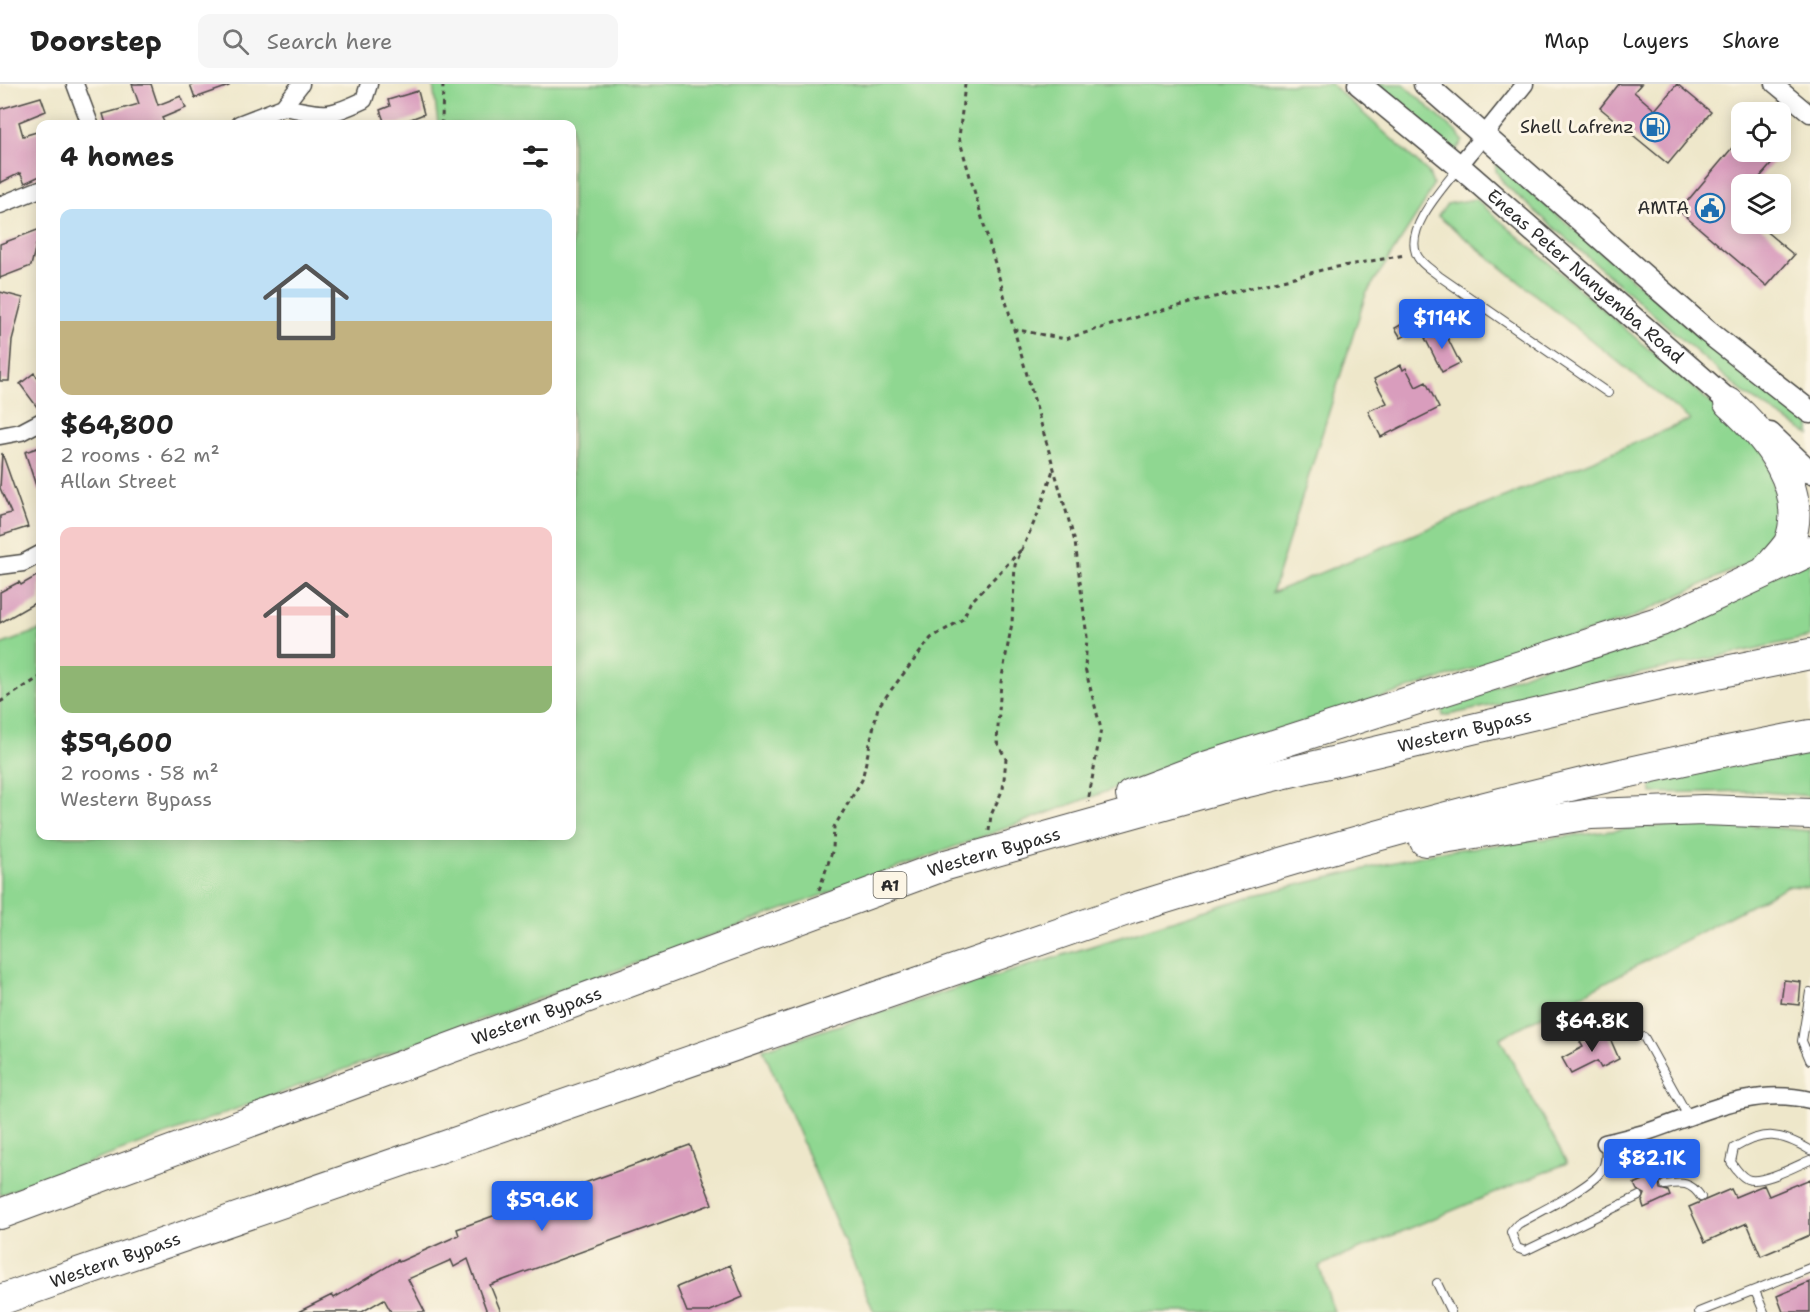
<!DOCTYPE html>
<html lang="en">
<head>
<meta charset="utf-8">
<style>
	body { margin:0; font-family:"Shantell Sans",sans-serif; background:#f6f6f6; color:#222; height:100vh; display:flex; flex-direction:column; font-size:22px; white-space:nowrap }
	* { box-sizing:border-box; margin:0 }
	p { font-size:20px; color:#767676 }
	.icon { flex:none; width:33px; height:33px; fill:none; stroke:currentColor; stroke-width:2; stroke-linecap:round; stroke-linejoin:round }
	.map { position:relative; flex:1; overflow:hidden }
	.details { position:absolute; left:36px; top:36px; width:540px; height:720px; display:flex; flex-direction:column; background:#fff; border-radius:12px; box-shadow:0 3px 15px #0003 }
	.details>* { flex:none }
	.buttons { position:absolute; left:1731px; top:18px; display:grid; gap:12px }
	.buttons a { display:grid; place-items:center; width:60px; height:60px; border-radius:12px; background:#fff; box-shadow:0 3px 15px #0003; font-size:30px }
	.price { position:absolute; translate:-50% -51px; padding:0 14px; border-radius:6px; background:#2563eb; color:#fff; font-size:20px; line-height:39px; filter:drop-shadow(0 2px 3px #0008) }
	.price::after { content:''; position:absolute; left:50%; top:36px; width:18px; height:14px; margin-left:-9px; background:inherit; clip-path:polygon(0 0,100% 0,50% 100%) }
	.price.on { background:#222; color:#fff }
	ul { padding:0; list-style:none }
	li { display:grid; align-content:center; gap:12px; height:318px; padding:0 24px }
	li span { display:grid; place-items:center; height:186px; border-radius:12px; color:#555 }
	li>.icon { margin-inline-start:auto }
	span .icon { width:108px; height:108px; fill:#fffc; stroke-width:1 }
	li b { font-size:26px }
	h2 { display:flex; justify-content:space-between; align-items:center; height:72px; padding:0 24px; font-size:26px }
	header { display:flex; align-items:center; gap:36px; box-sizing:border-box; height:84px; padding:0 30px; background:#fff; border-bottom:2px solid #e0e0e0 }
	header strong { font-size:28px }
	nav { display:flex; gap:33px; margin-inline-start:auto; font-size:21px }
	.search { width:420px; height:54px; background:#f6f6f6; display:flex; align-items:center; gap:15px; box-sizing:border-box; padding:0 21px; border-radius:12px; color:#767676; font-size:22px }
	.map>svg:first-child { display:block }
</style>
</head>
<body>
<header>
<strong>Doorstep</strong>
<div class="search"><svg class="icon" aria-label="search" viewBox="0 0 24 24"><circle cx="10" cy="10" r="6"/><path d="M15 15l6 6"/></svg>Search here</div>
<nav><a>Map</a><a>Layers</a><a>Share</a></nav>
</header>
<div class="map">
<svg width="1810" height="1228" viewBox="0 0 1810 1228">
	<rect width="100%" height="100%" fill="#fcf5e5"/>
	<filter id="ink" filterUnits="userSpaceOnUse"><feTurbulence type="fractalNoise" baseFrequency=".0167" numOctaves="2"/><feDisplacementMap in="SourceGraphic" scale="12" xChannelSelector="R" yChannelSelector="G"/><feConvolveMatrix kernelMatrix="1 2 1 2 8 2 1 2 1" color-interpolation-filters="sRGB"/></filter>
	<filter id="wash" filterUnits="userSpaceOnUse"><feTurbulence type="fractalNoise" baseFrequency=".008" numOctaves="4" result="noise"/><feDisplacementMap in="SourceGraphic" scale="24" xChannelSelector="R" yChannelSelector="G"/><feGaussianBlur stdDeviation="1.35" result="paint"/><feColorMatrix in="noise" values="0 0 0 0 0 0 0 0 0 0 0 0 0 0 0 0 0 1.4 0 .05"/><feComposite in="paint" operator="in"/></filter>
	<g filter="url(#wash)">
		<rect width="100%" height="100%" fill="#eee7ca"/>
		<path fill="#8fd791" stroke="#5d815e" stroke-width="1.5" d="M433,0H1331L1428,88L1433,100L1424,120L1366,210L1272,509L1690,336L1438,132L1447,120L1475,115L1734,339L1766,369L1784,441L1763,472L1629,535L1253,654L0,1111V561L40,546V752H572V40H438Z
			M1377,0H1403L1458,50L1463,57L1455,68Z
			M1495,78L1746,292L1810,338V351L1746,311L1504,100L1496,87Z
			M1810,476V553L1443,632L1442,624L1450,620Z
			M1810,668V712L1752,707L1652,709L1651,696Z
			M1727,739L1810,747V803L1787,802L1500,954L1567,1079L1319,1182L1334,1228H874L763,965L1255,811L1437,768L1652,742Z"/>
		<g id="blocks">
			<path fill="#d99dbd" d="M132,0H151L158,21L181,12L186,24L162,34L165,40H106L103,30L139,20Z
				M190,0H229V2L195,14Z
				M1619,0H1641L1634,8L1655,26L1677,0L1711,28L1668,80L1600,24Z
				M418,7L424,30L398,40H385L380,26L390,22L388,16Z
				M41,13L46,27L19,38L23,52L40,47V92L25,99L20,89L0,99V25Z
				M1742,52V68H1782L1754,100H1742V116L1736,122L1742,127V140H1757L1794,171L1767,202L1679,127Z
				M40,145V162L36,161L31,182L0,194V160Z
				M0,208L23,214L12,256L9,297H0Z
				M1417,232L1423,242L1401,254L1395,244Z
				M1443,245L1460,279L1442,288L1425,254Z
				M1401,281L1403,286L1406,284L1416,303L1426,298L1439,324L1381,353L1368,327L1387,319L1374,295Z
				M34,289L40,297V327L20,300Z
				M40,363V407L38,408L25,368Z
				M2,369L28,443L0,452V432L11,429L0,404Z
				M40,490V516L0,539V508L19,498L21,501Z
				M1784,896L1801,898L1799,921L1781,919Z
				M1606,945L1619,975L1601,984L1597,977L1571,990L1562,974L1583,963L1580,958Z
				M690,1061L712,1120L490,1201L501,1228H487L468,1175L454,1183L451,1176L408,1195L425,1228H391L384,1215L362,1228H298L332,1211L334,1214L398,1176L399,1178L459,1151L457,1145Z
				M1660,1089L1663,1095L1659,1099L1660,1105L1668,1107L1670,1112L1644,1124L1642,1118L1645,1110L1637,1106L1634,1100Z
				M1810,1095V1151L1761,1172L1747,1139L1705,1158L1689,1123L1731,1105L1735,1113L1764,1101L1769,1112Z
				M730,1181L743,1213L708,1228H687L677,1203Z
				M1810,1198V1228H1783L1777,1212Z"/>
		</g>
	</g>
	<g filter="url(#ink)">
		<use href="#blocks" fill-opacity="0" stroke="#484743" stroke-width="1.5"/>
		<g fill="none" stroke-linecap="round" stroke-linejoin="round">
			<g stroke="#484743" stroke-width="10">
				<path id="lane" d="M1459,83C1444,103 1406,142 1416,169C1419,179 1432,186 1439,192L1608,309
					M1810,908L1802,957L1810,976
					M1644,953L1688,1032
					M1605,1059C1606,1068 1607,1079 1601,1087C1591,1103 1537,1129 1518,1140L1511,1148L1517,1164L1525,1167L1639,1112
					M1810,1066C1781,1049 1764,1046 1734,1064L1731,1078C1735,1084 1740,1092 1747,1095C1761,1101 1796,1082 1810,1076
					M1665,1101C1682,1098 1691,1098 1701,1113
					M1437,1199L1451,1228
					M1755,1207L1764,1228
					M1699,1228L1810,1184"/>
			</g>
			<g stroke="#484743" stroke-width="19">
				<path id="street" d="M75,0L90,40
					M1774,0L1810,30
					M283,23C324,30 324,35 364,16L369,0
					M239,40L283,23L301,0
					M1459,82L1525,0
					M0,121L40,105
					M0,352L21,348L40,338
					M0,482L23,479L40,470
					M1605,1059C1620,1055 1636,1052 1650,1047C1703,1029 1753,1002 1810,1016"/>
			</g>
			<g stroke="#484743" stroke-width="25">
				<g id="secondary">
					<path id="s1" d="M1359,0L1459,82L1741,328"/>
					<path d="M1425,0L1708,248L1810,328"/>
					<path d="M1770,350L1810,388"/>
				</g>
			</g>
			<g stroke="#484743" stroke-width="32">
				<g id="highway">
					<path d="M1729,319C1766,352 1810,405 1789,459C1783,468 1775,476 1768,484"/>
					<path d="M1131,711L1205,683L1661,537L1810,467"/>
					<path d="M1425,757L1591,730L1704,726L1810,730"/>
					<path id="s2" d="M0,1130L946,781L1218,705L1667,599L1810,570"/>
					<path id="s3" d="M0,1216L1130,825C1353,755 1580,693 1810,651"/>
				</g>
			</g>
			<path stroke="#484743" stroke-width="3" stroke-dasharray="4.5 4.5" stroke-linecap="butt" d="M965,0L959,54L1075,458L1087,553L1085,584L1101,645L1088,718
				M439,40L442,37L443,0
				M1013,245L1065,255L1147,230L1326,185L1405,171
				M0,618L40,593
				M989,747L991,731L1003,705L1006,675L997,658L1001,598L1012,539L1015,481L1040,425L1053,386
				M819,806L833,765L834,743L862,696L878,623L931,554L963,535L970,519L1022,465"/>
			<use href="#lane" stroke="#fff" stroke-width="8"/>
			<use href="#street" stroke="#fff" stroke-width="16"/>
			<use href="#secondary" stroke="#fff" stroke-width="22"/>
			<use href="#highway" stroke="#fff" stroke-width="30"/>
		</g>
	</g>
	<defs>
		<g id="fuel-ring" transform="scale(1.5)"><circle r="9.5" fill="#fcf5e5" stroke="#1f6fb2" stroke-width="1.5"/><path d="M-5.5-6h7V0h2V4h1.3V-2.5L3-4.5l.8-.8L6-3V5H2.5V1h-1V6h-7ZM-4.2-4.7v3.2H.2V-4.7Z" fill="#1f6fb2"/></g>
		<g id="civic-ring" transform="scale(1.5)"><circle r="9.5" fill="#fcf5e5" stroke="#1f6fb2" stroke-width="1.5"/><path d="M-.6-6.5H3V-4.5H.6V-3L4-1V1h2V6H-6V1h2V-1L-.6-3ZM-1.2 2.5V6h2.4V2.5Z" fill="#1f6fb2"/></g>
	</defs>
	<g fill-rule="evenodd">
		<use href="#fuel-ring" x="1655" y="43"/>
		<use href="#civic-ring" x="1710" y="124"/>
	</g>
	<g text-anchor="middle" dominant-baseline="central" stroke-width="6" stroke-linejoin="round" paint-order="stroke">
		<rect fill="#fcf5e5" stroke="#6a6863" stroke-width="1.5" x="873.5" y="788" width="33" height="26" rx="4.5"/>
		<g font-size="16" font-weight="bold" fill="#2b2b2b">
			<text x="890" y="801">A1</text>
		</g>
		<g font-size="18" fill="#2b2b2b" stroke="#fcf5e5" text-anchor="end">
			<text x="1634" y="43">Shell Lafrenz</text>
			<text x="1689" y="124">AMTA</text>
		</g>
		<g font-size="18" fill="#2b2b2b" stroke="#fcf5e5">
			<text stroke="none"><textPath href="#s1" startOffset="297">Eneas Peter Nanyemba Road</textPath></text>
			<text stroke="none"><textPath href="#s2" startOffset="1544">Western Bypass</textPath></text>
			<text stroke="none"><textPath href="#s2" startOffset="1058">Western Bypass</textPath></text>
			<text stroke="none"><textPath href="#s2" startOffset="572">Western Bypass</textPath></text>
			<text stroke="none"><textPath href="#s3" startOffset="122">Western Bypass</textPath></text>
		</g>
	</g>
</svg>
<div class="buttons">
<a><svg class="icon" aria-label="locate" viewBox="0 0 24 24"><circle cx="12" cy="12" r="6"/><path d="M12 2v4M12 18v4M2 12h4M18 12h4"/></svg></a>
<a><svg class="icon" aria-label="layers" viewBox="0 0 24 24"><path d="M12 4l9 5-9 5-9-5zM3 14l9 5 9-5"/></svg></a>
</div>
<b class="price" style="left:1442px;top:266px">$114K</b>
<b class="price on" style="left:1592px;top:969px">$64.8K</b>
<b class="price" style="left:1652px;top:1106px">$82.1K</b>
<b class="price" style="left:542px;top:1148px">$59.6K</b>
<section class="details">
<h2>4 homes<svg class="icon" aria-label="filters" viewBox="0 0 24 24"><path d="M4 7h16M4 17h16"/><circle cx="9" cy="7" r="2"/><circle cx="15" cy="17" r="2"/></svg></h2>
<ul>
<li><span style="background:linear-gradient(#bfe0f5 60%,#c2b280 0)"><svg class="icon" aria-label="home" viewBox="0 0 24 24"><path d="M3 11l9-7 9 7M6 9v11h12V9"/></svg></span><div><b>$64,800</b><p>2 rooms · 62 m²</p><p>Allan Street</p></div></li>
<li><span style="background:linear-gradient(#f6c9c9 75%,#8fb573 0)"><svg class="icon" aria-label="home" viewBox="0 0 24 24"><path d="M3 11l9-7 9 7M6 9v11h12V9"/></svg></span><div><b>$59,600</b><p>2 rooms · 58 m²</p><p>Western Bypass</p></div></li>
</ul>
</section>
</div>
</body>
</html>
